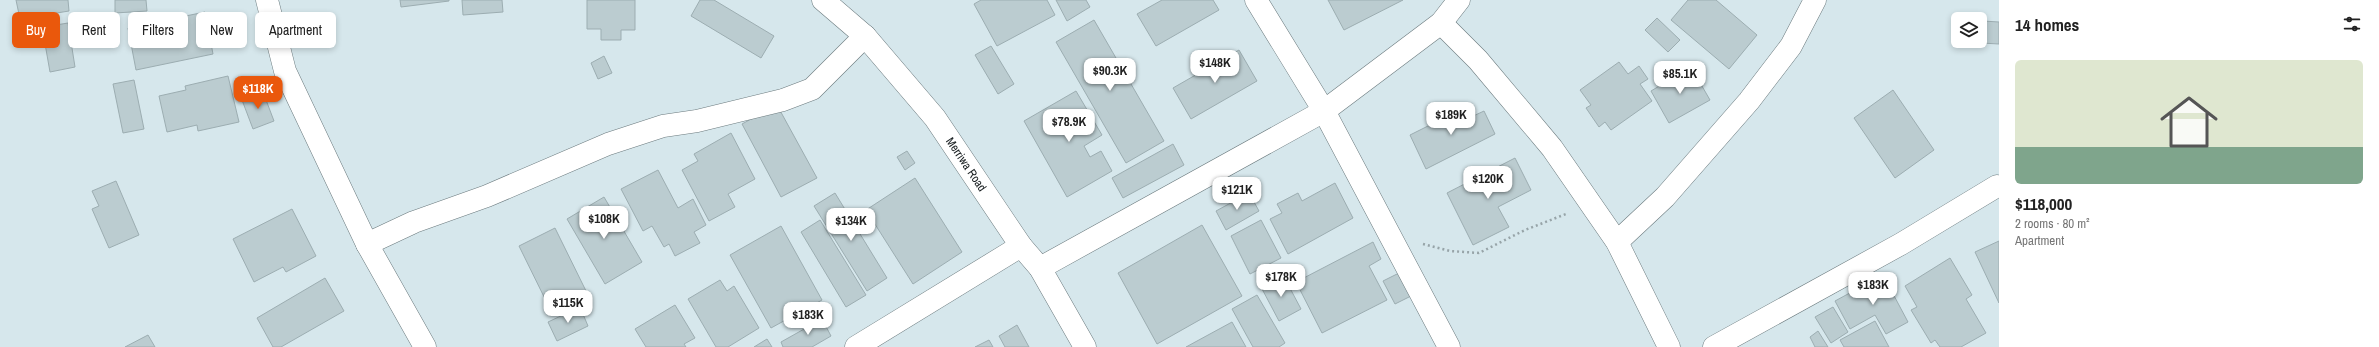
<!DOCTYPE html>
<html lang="en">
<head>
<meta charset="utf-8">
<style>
	body { margin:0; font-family:"Archivo Narrow",sans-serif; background:#f6f6f6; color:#222; height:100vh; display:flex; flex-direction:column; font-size:15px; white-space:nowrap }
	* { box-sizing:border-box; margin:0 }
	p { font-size:13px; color:#767676 }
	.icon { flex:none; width:22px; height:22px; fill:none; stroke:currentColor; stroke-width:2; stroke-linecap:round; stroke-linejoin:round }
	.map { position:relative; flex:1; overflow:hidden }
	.side { display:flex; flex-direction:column; background:#fff; width:380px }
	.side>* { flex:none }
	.guide { position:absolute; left:12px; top:12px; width:380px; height:36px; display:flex; gap:8px }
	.controls { position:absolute; left:1951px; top:12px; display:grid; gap:8px }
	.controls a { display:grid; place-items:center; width:36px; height:36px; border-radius:6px; background:#fff; box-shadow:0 2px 6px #0003; font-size:20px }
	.price { position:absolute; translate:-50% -34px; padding:0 9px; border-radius:8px; background:#fff; color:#222; font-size:13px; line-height:26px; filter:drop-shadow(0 1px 2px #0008) }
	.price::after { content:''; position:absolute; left:50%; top:24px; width:12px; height:9px; margin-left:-6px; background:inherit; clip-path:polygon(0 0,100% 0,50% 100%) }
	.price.active { background:#ea580c; color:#fff }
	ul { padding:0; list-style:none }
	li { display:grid; align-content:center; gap:8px; height:212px; padding:0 16px }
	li+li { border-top:1px solid #e0e0e0 }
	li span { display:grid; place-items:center; height:124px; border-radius:6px; color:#555 }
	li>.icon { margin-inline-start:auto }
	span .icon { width:72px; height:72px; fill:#fffc; stroke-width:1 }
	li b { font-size:17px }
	h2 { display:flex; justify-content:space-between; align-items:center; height:48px; padding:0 16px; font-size:17px }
	.tag { padding:0 14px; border-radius:6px; background:#fff; box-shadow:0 2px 6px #0003; font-size:14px; line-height:36px }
	.tag.active { background:#ea580c; color:#fff }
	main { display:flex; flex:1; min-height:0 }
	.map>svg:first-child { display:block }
</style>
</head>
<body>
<main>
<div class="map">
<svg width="1999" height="347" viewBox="0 0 1999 347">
	<rect width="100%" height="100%" fill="#d6e7ec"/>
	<path fill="#bbccd0" stroke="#9cadb1" d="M16,0H68L69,11L20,19Z
		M115,0H146L147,11L115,13Z
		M400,0H449V1L401,7Z
		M462,0H502L503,12L463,15Z
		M587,0H635V30H621V40H601V29H587Z
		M700,0H714L774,36L761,58L691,16Z
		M981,0H1047L1055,15L997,46L974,4Z
		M1056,0H1086L1090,7L1067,21Z
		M1162,0H1213L1219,10L1156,46L1137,14Z
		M1328,0H1403L1344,30Z
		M1688,0H1716L1757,35L1729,69L1671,20Z
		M205,12L213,54L136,70L128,28Z
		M1657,18L1680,40L1668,52L1645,30Z
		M1094,20L1164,141L1126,163L1056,42Z
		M1983,21L1999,22V44L1981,43Z
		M68,23L75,67L50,72L44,38L52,36L50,26Z
		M991,46L1014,84L998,94L975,55Z
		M1239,50L1257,81L1191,119L1173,88Z
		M604,56L612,73L598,79L591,63Z
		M1619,62L1628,74L1639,66L1648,79L1640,84L1652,101L1611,130L1605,122L1599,127L1586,108L1591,105L1580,90Z
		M1691,67L1710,100L1669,123L1651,91Z
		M228,76L239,122L198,131L197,125L167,132L159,96L186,90L185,86Z
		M134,80L144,129L123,133L113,84Z
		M1893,90L1934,150L1895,178L1854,118Z
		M1076,91L1102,135L1084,146L1090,157L1101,151L1112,171L1067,197L1024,121Z
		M263,92L274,121L253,129L242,100Z
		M777,105L817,178L781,197L742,124Z
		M1464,108L1469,118L1484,111L1495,134L1426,169L1410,135Z
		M731,133L755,179L728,194L735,207L709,221L682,170L698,161L694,154Z
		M1173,144L1184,165L1123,198L1112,178Z
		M907,151L915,163L905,170L897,157Z
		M1515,158L1531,190L1498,207L1509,227L1473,245L1447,193Z
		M658,170L678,208L693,199L706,225L694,232L700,243L675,256L669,244L664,247L652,226L643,231L621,189Z
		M915,178L962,252L913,284L866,210Z
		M116,181L139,235L109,248L92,209L99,206L92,191Z
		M1335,183L1353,218L1288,254L1270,219L1282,213L1277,204L1298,193L1302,201Z
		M835,193L887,278L867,291L814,206Z
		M1249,193L1259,211L1226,230L1216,211Z
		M604,197L642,262L605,284L567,219Z
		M292,209L316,256L286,272L283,267L254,282L233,239Z
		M820,220L866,295L846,307L801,232Z
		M1261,220L1281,258L1250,274L1231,236Z
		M1202,225L1242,296L1157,344L1118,273Z
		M781,226L822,300L771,328L730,255Z
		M555,228L588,295L552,313L519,246Z
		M1999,241V303L1975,252Z
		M1373,242L1381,259L1369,266L1387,300L1322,333L1296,282Z
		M1950,258L1972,295L1966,299L1986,333L1961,347H1940L1935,340L1931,343L1911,310L1917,307L1905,286Z
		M1401,272L1413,295L1395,304L1383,281Z
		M1283,275L1301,309L1279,321L1261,287Z
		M1883,275L1908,322L1886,334L1875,315L1850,329L1835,301Z
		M325,278L344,311L281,347H273L257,318Z
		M720,280L727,291L734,286L759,328L728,347H716L688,299Z
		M1257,295L1285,343L1279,347H1253L1232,309Z
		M675,305L695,338L684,344L686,347H646L635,329Z
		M580,307L588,326L557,341L548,322Z
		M1833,307L1848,332L1831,343L1815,317Z
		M822,319L831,336L812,347H783L781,342Z
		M1875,321L1889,347H1844L1840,340Z
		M1232,322L1246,347H1186Z
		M1017,325L1029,347H1005L999,336Z
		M1818,331L1828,347H1815L1810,337Z
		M148,335L155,347H125Z
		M767,339L772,347H754Z
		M989,340L993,347H975Z"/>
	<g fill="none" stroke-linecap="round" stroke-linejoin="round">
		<g stroke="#6b7a7e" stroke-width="23">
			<g id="minor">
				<path d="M267,0L285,71L367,244L425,347"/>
				<path id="s1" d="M823,0L865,36L935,118L1021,246L1040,268L1085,347"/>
				<path d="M1256,0L1324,111L1449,347"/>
				<path d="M1441,23L1478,60L1552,148L1617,242L1669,347"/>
				<path d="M1617,242L1665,197L1749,101L1791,46L1815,0"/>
				<path d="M367,244L414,222L487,196L608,144L663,126L697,121L783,100L812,89L865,36"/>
				<path d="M1040,268L1324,111L1441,23L1459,0"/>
				<path d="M856,347L1021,246"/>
				<path d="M1714,347L1901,244L1997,186"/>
			</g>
		</g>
		<path stroke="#97a4a8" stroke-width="2.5" stroke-dasharray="2 3" stroke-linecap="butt" d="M1423,244L1450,251L1479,253L1525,230L1566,214"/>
		<use href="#minor" stroke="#fff" stroke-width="22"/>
	</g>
	<g text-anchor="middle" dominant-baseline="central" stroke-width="3" stroke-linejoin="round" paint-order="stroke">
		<g font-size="12" fill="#181e20" stroke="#fff">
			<text stroke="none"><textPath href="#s1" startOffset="219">Merriwa Road</textPath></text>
		</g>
	</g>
</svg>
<div class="controls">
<a><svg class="icon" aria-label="layers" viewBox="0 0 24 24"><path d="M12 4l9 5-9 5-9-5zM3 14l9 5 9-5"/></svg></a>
</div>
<b class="price" style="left:1215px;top:84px">$148K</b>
<b class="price" style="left:1110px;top:92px">$90.3K</b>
<b class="price" style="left:1680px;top:95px">$85.1K</b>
<b class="price active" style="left:258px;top:110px">$118K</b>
<b class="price" style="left:1451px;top:136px">$189K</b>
<b class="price" style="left:1069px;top:143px">$78.9K</b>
<b class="price" style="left:1488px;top:200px">$120K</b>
<b class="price" style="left:1237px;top:211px">$121K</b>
<b class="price" style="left:604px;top:240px">$108K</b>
<b class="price" style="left:851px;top:242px">$134K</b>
<b class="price" style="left:1281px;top:298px">$178K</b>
<b class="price" style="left:1873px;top:306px">$183K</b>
<b class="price" style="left:568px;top:324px">$115K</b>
<b class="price" style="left:808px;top:336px">$183K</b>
<div class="guide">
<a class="tag active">Buy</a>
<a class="tag">Rent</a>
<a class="tag">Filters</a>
<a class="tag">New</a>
<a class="tag">Apartment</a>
</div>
</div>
<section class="side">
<h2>14 homes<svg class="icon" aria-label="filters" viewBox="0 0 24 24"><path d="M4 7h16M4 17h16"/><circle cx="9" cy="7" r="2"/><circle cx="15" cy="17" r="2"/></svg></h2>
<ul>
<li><span style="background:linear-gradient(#dfe7d0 70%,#7fa58c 0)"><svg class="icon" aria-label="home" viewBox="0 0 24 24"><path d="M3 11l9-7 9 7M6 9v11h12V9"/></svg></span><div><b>$118,000</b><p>2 rooms · 80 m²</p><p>Apartment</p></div></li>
</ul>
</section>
</main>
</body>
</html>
